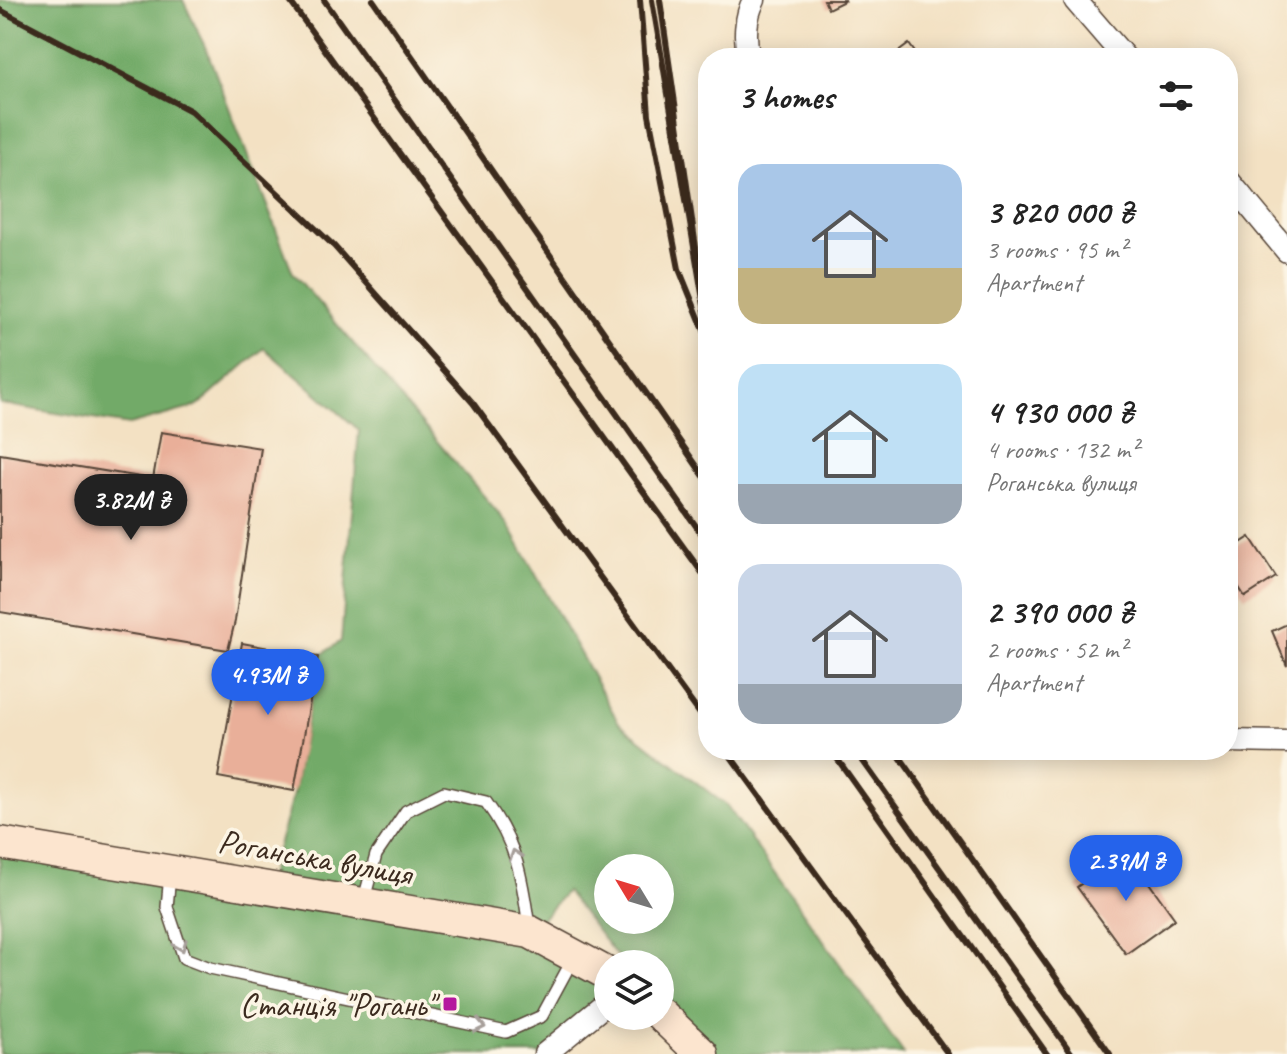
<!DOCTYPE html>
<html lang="en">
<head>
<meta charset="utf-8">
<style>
	body { margin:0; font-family:Caveat,sans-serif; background:#f6f6f6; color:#222; height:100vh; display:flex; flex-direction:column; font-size:30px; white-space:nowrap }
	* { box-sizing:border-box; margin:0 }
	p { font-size:26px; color:#767676 }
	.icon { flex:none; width:44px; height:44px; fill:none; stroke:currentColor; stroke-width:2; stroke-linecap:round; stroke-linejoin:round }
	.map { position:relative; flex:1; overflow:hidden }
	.side { position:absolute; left:698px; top:48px; width:540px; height:712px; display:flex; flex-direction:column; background:#fff; border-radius:32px; box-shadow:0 4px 20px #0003 }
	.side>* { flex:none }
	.needle { width:52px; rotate:308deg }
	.buttons { position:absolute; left:594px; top:854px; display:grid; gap:16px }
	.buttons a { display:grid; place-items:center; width:80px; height:80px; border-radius:50%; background:#fff; box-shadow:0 4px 20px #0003; font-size:40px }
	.price { position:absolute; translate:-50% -68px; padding:0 18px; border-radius:28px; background:#2563eb; color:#fff; font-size:26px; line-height:52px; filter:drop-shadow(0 2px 4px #0008) }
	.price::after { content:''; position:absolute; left:50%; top:48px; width:24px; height:18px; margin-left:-12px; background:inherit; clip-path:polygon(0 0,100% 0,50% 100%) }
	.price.selected { background:#222; color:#fff }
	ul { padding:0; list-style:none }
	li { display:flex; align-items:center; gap:24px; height:200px; padding:0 40px }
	li span { display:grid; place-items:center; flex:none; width:224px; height:160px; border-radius:24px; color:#555 }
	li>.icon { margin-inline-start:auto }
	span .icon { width:96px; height:96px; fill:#fffc; stroke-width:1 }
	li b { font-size:34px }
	h2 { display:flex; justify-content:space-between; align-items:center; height:96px; padding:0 40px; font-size:34px }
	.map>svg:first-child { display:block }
</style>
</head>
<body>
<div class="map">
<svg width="1287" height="1054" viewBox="0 0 1287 1054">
	<rect width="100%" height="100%" fill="#fcf5e5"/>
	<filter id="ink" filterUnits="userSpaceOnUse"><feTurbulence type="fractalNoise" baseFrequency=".0125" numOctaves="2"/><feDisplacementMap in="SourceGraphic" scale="16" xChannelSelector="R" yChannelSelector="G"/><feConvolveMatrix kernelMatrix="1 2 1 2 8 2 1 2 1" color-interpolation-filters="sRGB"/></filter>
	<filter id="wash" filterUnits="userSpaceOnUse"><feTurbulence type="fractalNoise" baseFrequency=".006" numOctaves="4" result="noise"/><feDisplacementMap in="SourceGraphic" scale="32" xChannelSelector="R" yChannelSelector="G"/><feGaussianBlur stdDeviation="1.8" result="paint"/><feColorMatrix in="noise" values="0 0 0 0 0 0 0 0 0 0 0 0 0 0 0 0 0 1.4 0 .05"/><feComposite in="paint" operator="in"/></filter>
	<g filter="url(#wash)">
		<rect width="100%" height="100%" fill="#f3e1c3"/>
		<path fill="#72aa67" stroke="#566a42" stroke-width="2" fill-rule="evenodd" d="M0,0H183L207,51L293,273L507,523L619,723L727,806L904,1054H703L660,1006V964H623L566,891L530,932L608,974V1002L545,1054H0V843L266,887L294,791L318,657L341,641L359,430L264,348L198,406L129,425L0,404ZM608,868H660V920H608Z"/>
		<g id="blocks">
			<path fill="#e9af99" d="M824,0H846L828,9Z
				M909,44L919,58H890Z
				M161,432L261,448L235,621L228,650L0,612V454L153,479Z
				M1250,537L1276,577L1245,597L1228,570V551Z
				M1287,624V666L1272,631Z
				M242,643L318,657L294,791L218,777Z
				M1126,851L1175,919L1126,954L1077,887Z"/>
		</g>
	</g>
	<g filter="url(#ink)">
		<use href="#blocks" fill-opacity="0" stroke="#574537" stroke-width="2"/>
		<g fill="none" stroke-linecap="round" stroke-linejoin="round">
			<g stroke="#574537" stroke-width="14">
				<path id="lane" d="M170,875L167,907L184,958L210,968L506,1032L542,1016L574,957
					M363,903L376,855L406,811L444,792L486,802C517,845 522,876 529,927"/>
			</g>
			<g stroke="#574537" stroke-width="25">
				<path id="street" d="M1075,0L1125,58
					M749,58C744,39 745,17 754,0
					M1228,180L1287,251
					M1228,741L1287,742
					M545,1054L608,1002"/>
			</g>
			<g stroke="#574537" stroke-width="35">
				<path id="secondary" d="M0,843L530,932L608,974
					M660,1014L702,1054"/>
			</g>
			<use href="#lane" stroke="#fff" stroke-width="11"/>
			<use href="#street" stroke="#fff" stroke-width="22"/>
			<use href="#secondary" stroke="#fce5cf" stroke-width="32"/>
			<path stroke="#3b2a1e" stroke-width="6" d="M289,0L708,581
				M324,0L708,543
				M373,0L708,482
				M640,0L649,115L679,269L708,340
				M652,0L707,323L660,0
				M0,10L191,111L334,246L473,403L708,725
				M726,750L948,1054
				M831,750L1047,1054
				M855,750L1072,1054
				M895,750L1110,1054"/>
		</g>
		<defs><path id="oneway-chevron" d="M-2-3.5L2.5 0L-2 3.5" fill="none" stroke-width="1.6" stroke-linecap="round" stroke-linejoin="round" transform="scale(2)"/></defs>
		<g stroke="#a79f9a">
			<use href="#oneway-chevron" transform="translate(515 855) rotate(-109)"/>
			<use href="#oneway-chevron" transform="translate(181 946) rotate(69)"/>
			<use href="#oneway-chevron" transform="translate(480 1026) rotate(12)"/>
		</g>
	</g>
	<rect fill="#b5179e" stroke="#fcf5e5" stroke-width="3" x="442" y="996" width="16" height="16" rx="4"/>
	<g text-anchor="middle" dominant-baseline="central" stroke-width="7" stroke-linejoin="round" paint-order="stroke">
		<g font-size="34" fill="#3b2a1e" stroke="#fcf5e5">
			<text transform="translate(315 857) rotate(10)">Роганська вулиця</text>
		</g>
		<g font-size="34" fill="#3b2a1e" stroke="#fcf5e5" text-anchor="end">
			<text x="434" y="1004">Станція "Рогань"</text>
		</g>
	</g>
</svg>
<div class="buttons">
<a><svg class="needle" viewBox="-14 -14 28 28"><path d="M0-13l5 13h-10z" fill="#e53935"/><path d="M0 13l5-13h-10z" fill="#767676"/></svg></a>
<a><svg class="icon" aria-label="layers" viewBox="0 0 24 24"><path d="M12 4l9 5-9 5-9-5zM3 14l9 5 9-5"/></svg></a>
</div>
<b class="price selected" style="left:131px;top:542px">3.82M ₴</b>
<b class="price" style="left:268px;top:717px">4.93M ₴</b>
<b class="price" style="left:1126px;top:903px">2.39M ₴</b>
<section class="side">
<h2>3 homes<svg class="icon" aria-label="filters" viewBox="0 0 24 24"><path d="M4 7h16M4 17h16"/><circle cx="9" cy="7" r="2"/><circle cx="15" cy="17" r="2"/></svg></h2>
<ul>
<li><span style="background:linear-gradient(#a9c7e8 65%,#c2b280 0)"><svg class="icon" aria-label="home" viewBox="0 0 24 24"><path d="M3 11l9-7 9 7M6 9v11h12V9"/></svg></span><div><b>3 820 000 ₴</b><p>3 rooms · 95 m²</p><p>Apartment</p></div></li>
<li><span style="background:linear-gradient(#bfe0f5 75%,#9aa5b1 0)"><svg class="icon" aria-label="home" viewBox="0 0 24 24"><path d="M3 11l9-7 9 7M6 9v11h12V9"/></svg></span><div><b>4 930 000 ₴</b><p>4 rooms · 132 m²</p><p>Роганська вулиця</p></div></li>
<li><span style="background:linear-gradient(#c9d6e8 75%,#9aa5b1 0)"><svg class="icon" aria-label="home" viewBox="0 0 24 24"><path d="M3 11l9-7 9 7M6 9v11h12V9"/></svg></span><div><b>2 390 000 ₴</b><p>2 rooms · 52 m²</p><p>Apartment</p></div></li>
</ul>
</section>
</div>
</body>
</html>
